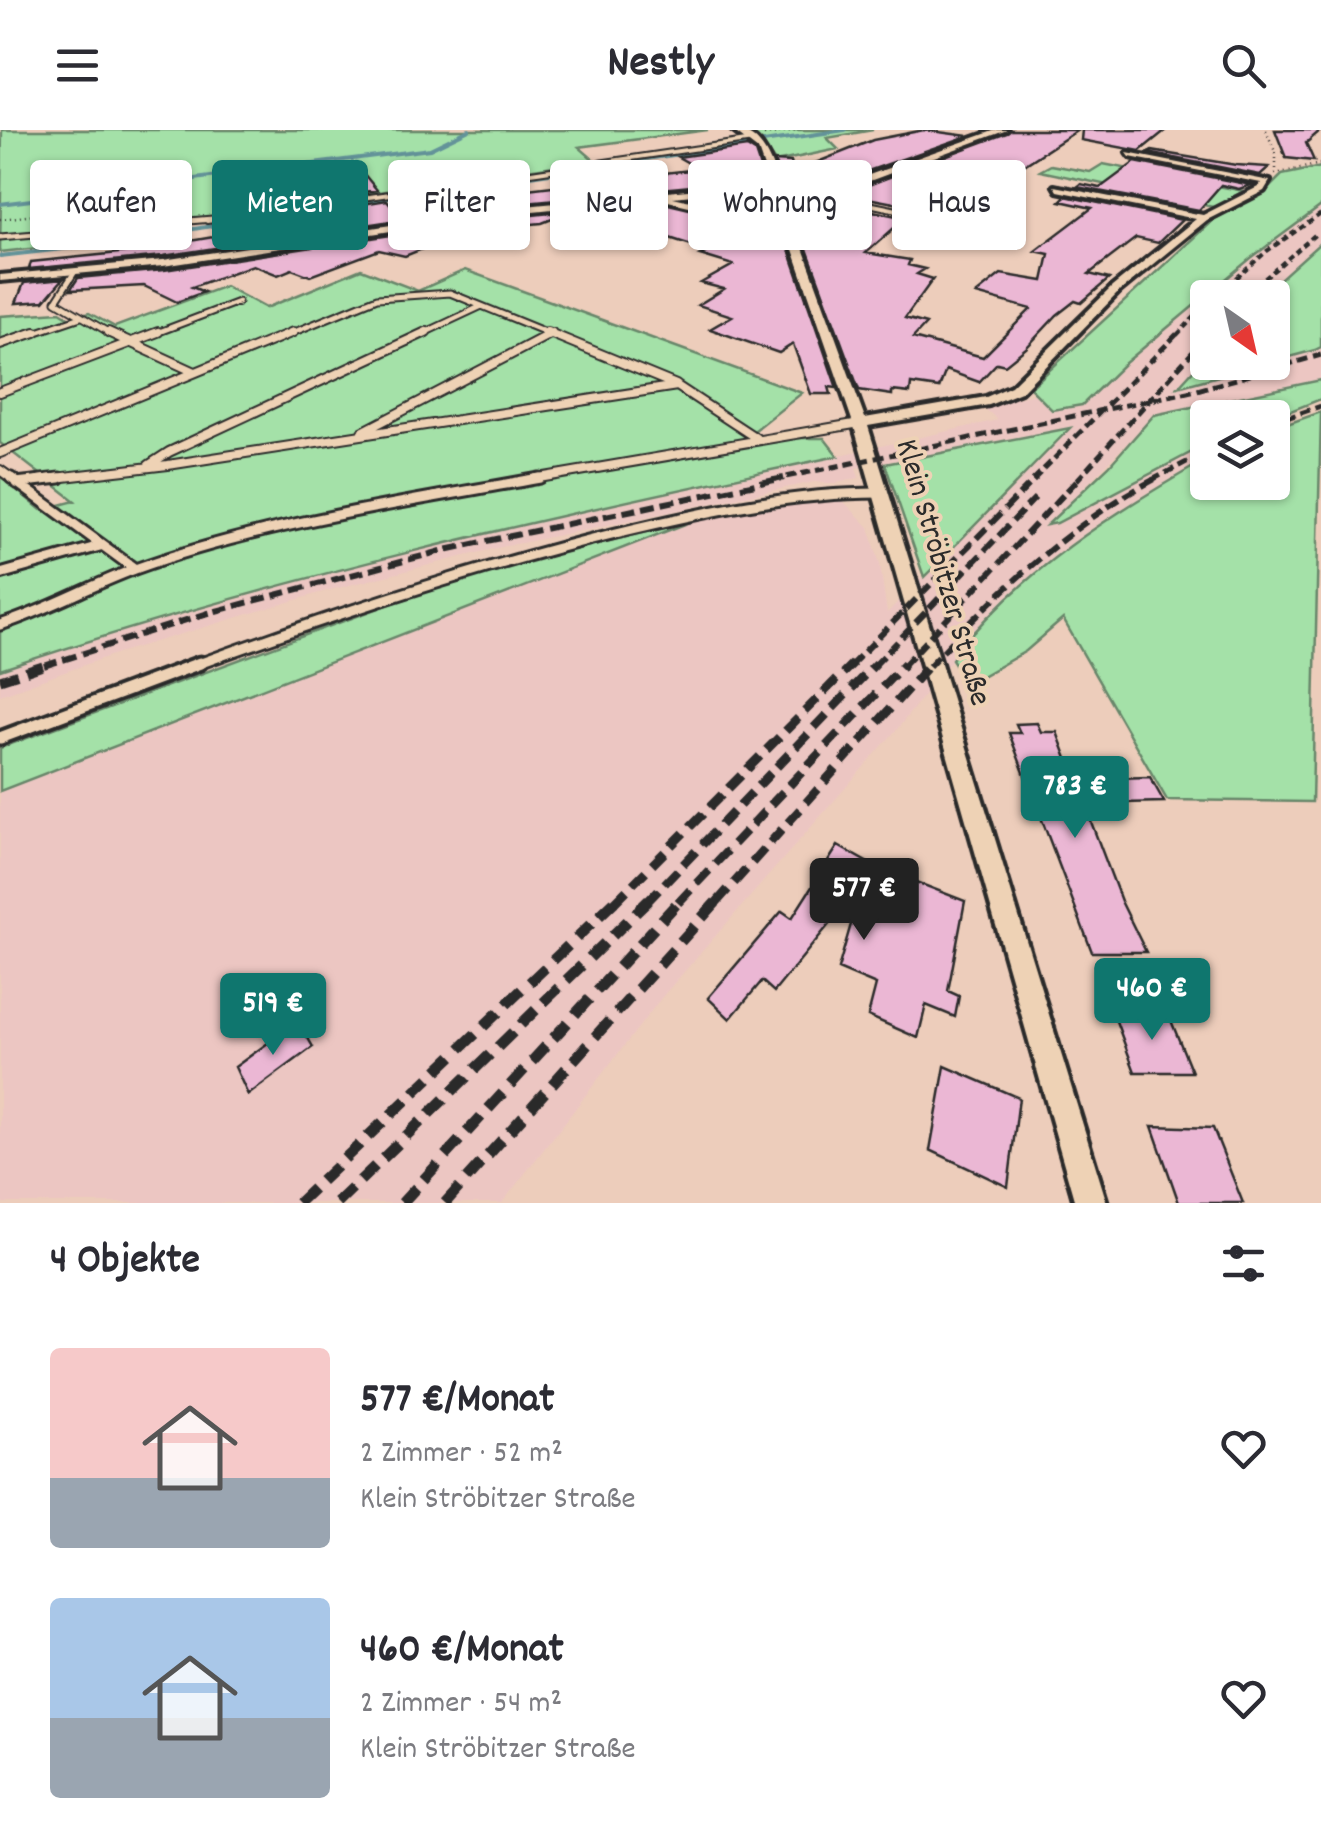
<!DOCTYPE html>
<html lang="de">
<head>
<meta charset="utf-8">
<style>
	body { margin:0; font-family:Dekko,sans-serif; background:#f7f7f7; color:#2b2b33; height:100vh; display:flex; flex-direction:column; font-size:38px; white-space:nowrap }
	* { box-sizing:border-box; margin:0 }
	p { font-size:32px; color:#7c7c81 }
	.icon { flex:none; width:55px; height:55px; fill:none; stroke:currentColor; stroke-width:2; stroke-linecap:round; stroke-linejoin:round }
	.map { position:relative; height:1073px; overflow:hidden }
	.side { display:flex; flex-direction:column; background:#fff; flex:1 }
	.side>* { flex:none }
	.guide { position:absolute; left:30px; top:30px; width:1262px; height:90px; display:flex; gap:20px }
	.needle { width:65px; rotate:146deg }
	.fabs { position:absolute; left:1190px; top:150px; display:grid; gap:20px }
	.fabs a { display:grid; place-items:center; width:100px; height:100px; border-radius:10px; background:#fff; box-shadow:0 2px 8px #0004; font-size:50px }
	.price { position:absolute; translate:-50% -85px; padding:0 22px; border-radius:10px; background:#0f766e; color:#fff; font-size:32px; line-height:65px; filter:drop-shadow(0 2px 5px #0008) }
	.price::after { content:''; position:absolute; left:50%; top:60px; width:30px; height:22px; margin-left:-15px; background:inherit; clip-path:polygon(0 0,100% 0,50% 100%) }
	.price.active { background:#222; color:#fff }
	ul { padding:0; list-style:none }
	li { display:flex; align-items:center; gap:30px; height:250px; padding:0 50px }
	li span { display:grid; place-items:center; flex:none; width:280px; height:200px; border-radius:10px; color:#555 }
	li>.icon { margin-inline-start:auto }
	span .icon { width:120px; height:120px; fill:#fffc; stroke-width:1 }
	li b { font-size:42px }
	h2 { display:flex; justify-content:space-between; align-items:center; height:120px; padding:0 50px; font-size:42px }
	.tag { padding:0 35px; border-radius:10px; background:#fff; box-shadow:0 2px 8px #0004; font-size:35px; line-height:90px }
	.tag.active { background:#0f766e; color:#fff }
	header { display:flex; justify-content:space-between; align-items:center; height:130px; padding:0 50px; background:#fff; font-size:45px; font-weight:700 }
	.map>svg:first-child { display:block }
</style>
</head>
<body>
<header><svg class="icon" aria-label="menu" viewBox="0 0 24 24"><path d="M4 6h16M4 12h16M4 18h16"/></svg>Nestly<svg class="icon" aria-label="search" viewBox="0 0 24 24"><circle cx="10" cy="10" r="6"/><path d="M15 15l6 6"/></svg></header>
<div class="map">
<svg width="1321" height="1073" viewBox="0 0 1321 1073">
	<rect width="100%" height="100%" fill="#edcdbb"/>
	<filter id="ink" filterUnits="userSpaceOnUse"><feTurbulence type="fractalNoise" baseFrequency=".01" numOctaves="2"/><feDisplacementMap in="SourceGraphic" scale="20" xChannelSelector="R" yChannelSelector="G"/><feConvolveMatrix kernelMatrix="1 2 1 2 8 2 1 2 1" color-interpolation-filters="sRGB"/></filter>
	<g filter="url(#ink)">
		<path fill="#ecc6c2" d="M1321,76V112L1260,167L1208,168L1207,225L1180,256L1321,217V250L1154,285L1049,394L1057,393L1207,314V329L1093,398L1036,442L968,509L898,598L662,867L502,1073H0V661L690,392L805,368L839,367L869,397L880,434L887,483L1069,298L856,338L859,348L832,354L814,352L497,418L326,461L118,523L0,565V540L91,510L402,422L998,290L982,276L1034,264L1052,280L1082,275L1124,234L1251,128Z"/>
		<path fill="#a4e1a8" stroke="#68866a" stroke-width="2.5" d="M708,0L579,17L594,30L185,91C127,113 61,115 0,122L2,0Z
			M744,0H873L827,8L838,19L775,32L758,8Z
			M1103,34L1244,61L1213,77L1040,41L1051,35L1090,42Z
			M1321,37V76L1251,128L1124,234L1082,275L1052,280L1030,258L1213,90L1266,61L1282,45Z
			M1321,112V217L1315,220L1178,257L1207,225L1208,232H1272V168L1260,167Z
			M361,139L418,161L465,140L802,263L745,308H824L838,326C555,385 274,448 0,540V346L41,380L75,371L0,313V186L60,182L70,188L89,183L115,197L225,156L266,178Z
			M1321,250V269L1273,288H1208L1207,314L1057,393L1047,395L1109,336L1154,285Z
			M1321,282L1312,672L1167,670L1063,489L1026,521L968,554L952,529C1020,441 1113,383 1207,329L1208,352H1272L1273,299Z
			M1070,298L933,438L924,447L885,334Z
			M690,392L0,661V618L387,475L507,435Z"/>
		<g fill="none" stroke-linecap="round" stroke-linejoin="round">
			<path stroke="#639399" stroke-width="4" d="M0,74L430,19L469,0
				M0,126L90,116L426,61L845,0"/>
		</g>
		<path fill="#ebb7d4" stroke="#2b2b2b" stroke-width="2.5" d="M924,0L968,6L851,47H781L774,31L791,32L793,42L873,10Z
			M1011,0H1078L998,52L974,47L929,75L945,79L941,82L852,65L858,59Z
			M1082,0H1166L1140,21L1081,10Z
			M1275,0H1321L1306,13L1314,31L1286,28Z
			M747,17L755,22L764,49L495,75L163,126L29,139L31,132L119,123L237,103L256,98L253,92L387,70L392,76L404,73L412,78L460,73L459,69L492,63L699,39L678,27Z
			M1152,21L1236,35L1269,37L1260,45L1148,23Z
			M1135,32L1251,55L1239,59L1221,55L1199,80L1077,57L1081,54L1100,58Z
			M359,38L377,60L303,71L291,54Z
			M768,61L777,87L696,68Z
			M785,61H837L800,102Z
			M1065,66L1182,90L1158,113L1136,108L1089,144L1109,149L1081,173L1075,171L1057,185L1026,218L1005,235L997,233L979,252L946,240L939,258L911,254L910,263L892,261V265L859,260L807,119L843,75L926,92L903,90L866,123L910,130L908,135L925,139L917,144L933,149L905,188L926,194L913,208L983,227L1031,179L976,164L1001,144L1043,151L1049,124L1035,121L1092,78L1060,71Z
			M664,71L783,102L837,258L829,257L831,264H811L793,214L779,223L710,199L732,186L698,175L724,159L701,153L733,135L700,125L710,121L601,86L587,90L570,82L542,93L521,95L519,91L446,120L432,115L405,126L379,120L310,146L292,139L278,145L253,135L192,157L204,162L177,172L144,156L70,160L78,148L164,140L495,89Z
			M63,149L44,171L16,173L24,153Z
			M1037,593L1041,602H1057L1121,771L1146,822H1092L1009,603H1020L1016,594Z
			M1150,647L1164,672L1123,673L1111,648Z
			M838,716L872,735L965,771L948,861L959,866L955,887L926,875L918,908L868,886L876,855L838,839L863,753L774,862L762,851L730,889L708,868L782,781L792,788Z
			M1113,883H1168L1192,942H1135Z
			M298,891L313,917L248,965L235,937Z
			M945,936L1019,968L1008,1057L930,1020Z
			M1152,996L1213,998L1243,1073H1179Z"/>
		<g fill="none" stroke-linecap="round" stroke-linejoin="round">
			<g stroke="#2b2b2b" stroke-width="8">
				<path id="lane-far4" d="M839,68L951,91
					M207,91L753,10"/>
			</g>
			<g stroke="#2b2b2b" stroke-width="9">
				<path id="lane-far3" d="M938,88L952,91
					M0,107L224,88
					M74,143L56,171L113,205
					M28,205L81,187
					M151,205L238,172
					M287,205L377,168L450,163L553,205
					M420,205L482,176
					M548,205L552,203"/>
			</g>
			<g stroke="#2b2b2b" stroke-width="12">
				<path id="lane-far2" d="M108,202L195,242
					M547,202L676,255
					M0,214L35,202
					M0,262L158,202
					M362,302L552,203
					M0,323L293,202
					M149,335L169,322L426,202
					M0,340L14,350
					M38,350L168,335L677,256L756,308
					M527,350L860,293"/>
			</g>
			<g stroke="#2b2b2b" stroke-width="15">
				<path id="lane-far1" d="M11,348L135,439
					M16,353L60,348
					M0,444L100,416
					M0,495C47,480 89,456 135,439C262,393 408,372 540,348
					M193,536C332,485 472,438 616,403C703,382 790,363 880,363"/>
			</g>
			<g stroke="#2b2b2b" stroke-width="19">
				<path id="lane" d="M0,608L200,533"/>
			</g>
			<g stroke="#2b2b2b" stroke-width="8">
				<path id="street" d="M732,0C761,1 770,29 778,51H852L996,0H1007L856,56L825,87L803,118L865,288L986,267L1011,256L1112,157L1196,89L1057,61L1054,56L1203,85L1258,57L1261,53L1130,27L1127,23L1270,51L1264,61L1207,90L1120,161L1021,262L989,275L868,296L1107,1073H1075L853,293L786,99L668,71V67L495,85L163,136L0,151V145L163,130L495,79L769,52L758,20ZM771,57L783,92L673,67ZM780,57H845L799,109Z"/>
			</g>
			<path stroke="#2b2b2b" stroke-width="2.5" stroke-dasharray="1 4" stroke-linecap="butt" d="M1266,0L1276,24V39
				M764,5L796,0
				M1275,44L1321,34
				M0,89L88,79"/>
			<use href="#lane-far4" stroke="#eed2b5" stroke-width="4"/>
			<use href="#lane-far3" stroke="#eed2b5" stroke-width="5"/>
			<use href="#lane-far2" stroke="#eed2b5" stroke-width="8"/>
			<use href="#lane-far1" stroke="#eed2b5" stroke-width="9"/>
			<use href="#lane" stroke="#eed2b5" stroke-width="11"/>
			<use href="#street" fill="#eed2b5" fill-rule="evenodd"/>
			<path stroke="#2b2b2b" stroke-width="4" stroke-dasharray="6 4" stroke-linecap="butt" d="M1214,168L1267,121L1321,84
				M1242,168L1317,103
				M1177,205L1208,173"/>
			<path stroke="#2b2b2b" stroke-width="5" stroke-dasharray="10 5" stroke-linecap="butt" d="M1272,293L1321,276
				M772,350L1197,260L1321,225
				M1033,350L1179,202
				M1077,350L1208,205
				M1152,350L1208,321"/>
			<path stroke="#2b2b2b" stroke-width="6" stroke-dasharray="14 6" stroke-linecap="butt" d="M44,536L205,484L445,420L784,348
				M850,536L1036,348
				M874,536L1035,368
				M903,536L1079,348
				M929,536C995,465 1070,393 1157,348"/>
			<path stroke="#2b2b2b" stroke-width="9" stroke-dasharray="18 9" stroke-linecap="butt" d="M0,550L52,533
				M614,773L853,533
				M646,773L876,533
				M678,773L905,533
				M716,773L931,533"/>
			<path stroke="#2b2b2b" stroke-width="11" stroke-dasharray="21 11" stroke-linecap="butt" d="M298,1073L616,770
				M337,1073L649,770
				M402,1073L680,770
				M445,1073L718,770"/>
		</g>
	</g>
	<g text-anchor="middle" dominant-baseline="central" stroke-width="8" stroke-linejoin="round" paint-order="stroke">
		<g font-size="32" fill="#2b2b2b" stroke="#eed2b5">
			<text transform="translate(941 443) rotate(74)">Klein Ströbitzer Straße</text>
		</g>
	</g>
</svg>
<div class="fabs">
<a><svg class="needle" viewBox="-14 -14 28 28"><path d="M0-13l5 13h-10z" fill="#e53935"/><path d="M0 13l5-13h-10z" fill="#7c7c81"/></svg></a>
<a><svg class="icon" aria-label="layers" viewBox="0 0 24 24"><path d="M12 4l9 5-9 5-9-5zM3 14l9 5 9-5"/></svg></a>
</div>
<b class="price" style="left:1075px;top:711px">783 €</b>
<b class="price active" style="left:864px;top:813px">577 €</b>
<b class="price" style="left:1152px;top:913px">460 €</b>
<b class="price" style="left:273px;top:928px">519 €</b>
<div class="guide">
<a class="tag">Kaufen</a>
<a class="tag active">Mieten</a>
<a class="tag">Filter</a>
<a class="tag">Neu</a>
<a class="tag">Wohnung</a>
<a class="tag">Haus</a>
</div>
</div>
<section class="side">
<h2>4 Objekte<svg class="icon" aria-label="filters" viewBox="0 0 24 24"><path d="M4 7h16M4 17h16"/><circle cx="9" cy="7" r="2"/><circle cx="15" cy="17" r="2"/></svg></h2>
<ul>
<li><span style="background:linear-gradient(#f6c9c9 65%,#9aa5b1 0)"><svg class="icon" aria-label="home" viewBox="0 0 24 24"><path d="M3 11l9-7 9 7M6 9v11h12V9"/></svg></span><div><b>577 €/Monat</b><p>2 Zimmer · 52 m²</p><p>Klein Ströbitzer Straße</p></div><svg class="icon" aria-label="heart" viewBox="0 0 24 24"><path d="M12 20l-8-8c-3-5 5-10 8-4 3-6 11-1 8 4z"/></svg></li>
<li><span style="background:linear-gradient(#a9c7e8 60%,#9aa5b1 0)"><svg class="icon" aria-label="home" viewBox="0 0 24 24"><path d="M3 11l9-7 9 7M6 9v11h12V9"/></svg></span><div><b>460 €/Monat</b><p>2 Zimmer · 54 m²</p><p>Klein Ströbitzer Straße</p></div><svg class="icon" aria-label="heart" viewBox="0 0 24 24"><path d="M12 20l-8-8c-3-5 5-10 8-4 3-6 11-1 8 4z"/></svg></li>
</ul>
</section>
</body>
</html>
